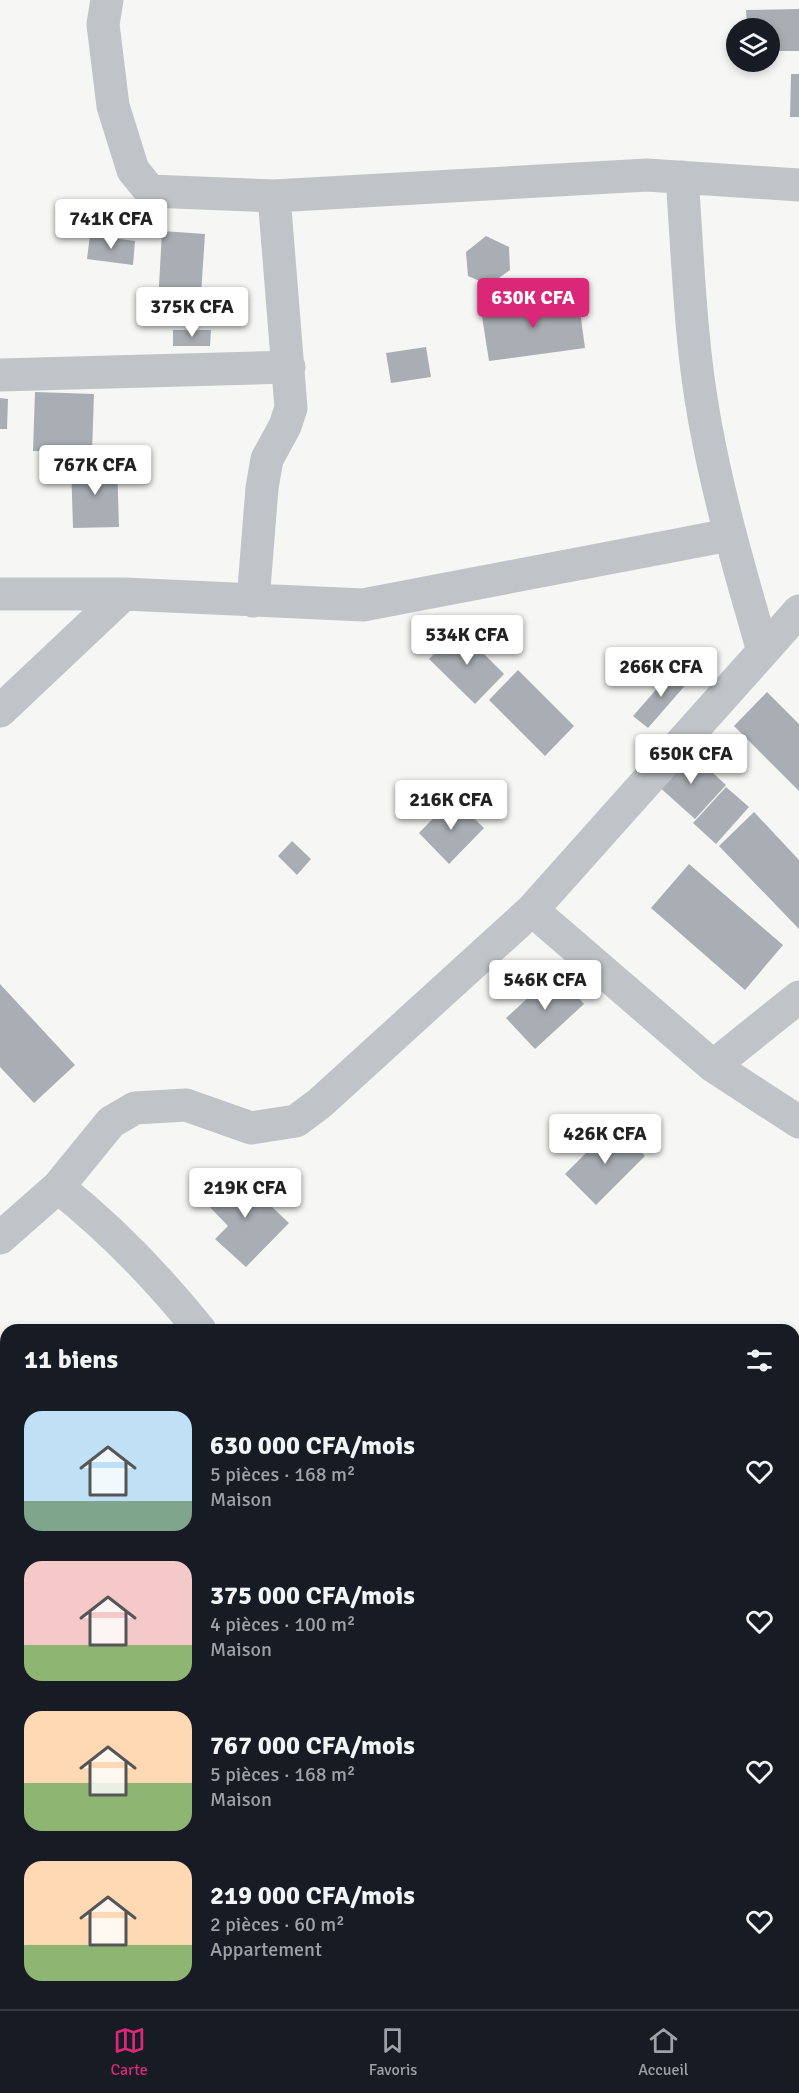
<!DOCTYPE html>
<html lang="fr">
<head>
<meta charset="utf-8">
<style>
	body { margin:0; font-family:Signika,sans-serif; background:#242831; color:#f1f3f6; height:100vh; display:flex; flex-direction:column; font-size:22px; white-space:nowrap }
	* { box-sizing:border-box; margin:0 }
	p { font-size:20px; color:#9ea1a6 }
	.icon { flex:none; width:33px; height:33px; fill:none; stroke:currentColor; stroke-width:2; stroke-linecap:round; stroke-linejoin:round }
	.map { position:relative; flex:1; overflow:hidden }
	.side { position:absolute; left:0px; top:1324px; width:800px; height:686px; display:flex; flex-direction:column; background:#171b24; border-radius:18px 18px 0 0; box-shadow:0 3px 9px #0003 }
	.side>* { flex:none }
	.fabs { position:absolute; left:726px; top:18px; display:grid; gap:12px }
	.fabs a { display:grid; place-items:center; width:54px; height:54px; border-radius:50%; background:#171b24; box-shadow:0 3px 9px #0003; font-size:30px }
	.price { position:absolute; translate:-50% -51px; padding:0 14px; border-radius:6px; background:#fff; color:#222; font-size:20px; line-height:39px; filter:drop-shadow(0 2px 3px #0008) }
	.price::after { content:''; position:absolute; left:50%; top:36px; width:18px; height:14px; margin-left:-9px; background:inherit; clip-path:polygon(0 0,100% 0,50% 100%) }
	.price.active { background:#db2777; color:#fff }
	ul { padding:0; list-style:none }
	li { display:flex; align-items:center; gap:18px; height:150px; padding:0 24px }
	li span { display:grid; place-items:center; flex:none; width:168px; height:120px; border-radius:18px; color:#555 }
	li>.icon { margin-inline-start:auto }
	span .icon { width:72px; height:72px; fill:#fffc; stroke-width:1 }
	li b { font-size:26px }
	h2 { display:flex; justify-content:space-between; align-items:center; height:72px; padding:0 24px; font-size:26px }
	.tabs { display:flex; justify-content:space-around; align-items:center; height:84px; border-top:2px solid #363941; background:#171b24; font-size:16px; color:#9ea1a6 }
	.tabs a { display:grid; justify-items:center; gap:3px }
	.tabs .active { color:#db2777 }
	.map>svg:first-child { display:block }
</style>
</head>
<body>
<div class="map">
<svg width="799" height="2009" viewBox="0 0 799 2009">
	<rect width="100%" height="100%" fill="#f6f6f4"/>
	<path fill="#a8aeb3" d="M799,9V51H770V28H747L746,10Z
		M791,74H799V117H790Z
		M162,231L205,234L199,324L157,322Z
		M90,235L135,241L133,265L87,259Z
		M486,236L509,247L510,270L489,285L468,276L466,252Z
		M578,296L585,348L489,361L481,310Z
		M173,330H211L210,346H173Z
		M426,347L431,377L391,383L386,353Z
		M35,392L94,394L92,453L33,451Z
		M0,398L8,399L7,429H0Z
		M117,463L119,527L73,528L71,464Z
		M459,629L504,674L475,704L429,659Z
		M675,668L689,681L648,728L633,716Z
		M518,670L574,726L545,756L489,700Z
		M767,692L799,724V791L734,726Z
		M688,750L726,785L695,819L657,785Z
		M726,787L749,807L716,844L693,823Z
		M453,798L484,828L449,864L419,833Z
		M754,812L799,860V929L719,846Z
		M292,841L311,859L297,875L278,856Z
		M689,864L783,945L745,990L651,908Z
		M556,972L584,1004L535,1049L506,1018Z
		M0,984L75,1065L34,1103L0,1067Z
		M614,1125L645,1156L596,1205L565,1174Z
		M234,1171L289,1223L246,1267L215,1239L228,1226L205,1202Z
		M392,2004H475L483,2009H388Z"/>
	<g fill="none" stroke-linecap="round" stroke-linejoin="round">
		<path stroke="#c0c3c7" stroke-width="33" d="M107,0L103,24L113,106L133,170L150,191L274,196L647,175L799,185
			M682,177C688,258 690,342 705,422C719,500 741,575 763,651
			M0,375L289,367
			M0,594H124L363,605L729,535
			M253,601L262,488L267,459L285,426L291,408L274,196
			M0,711L124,594
			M532,910L713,1066L799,1122
			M713,1066L799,997
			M58,1187C111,1229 158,1278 200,1330
			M0,1238L58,1187L111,1122L135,1108L186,1105L251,1128L296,1121L320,1103L532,910L799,611
			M794,1419L799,1422
			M0,1608L6,1616
			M319,2004L324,2009"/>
	</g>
</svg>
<div class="fabs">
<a><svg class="icon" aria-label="layers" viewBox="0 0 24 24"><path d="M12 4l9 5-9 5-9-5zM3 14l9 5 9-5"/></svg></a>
</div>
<b class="price" style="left:111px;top:250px">741K CFA</b>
<b class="price active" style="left:533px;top:329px">630K CFA</b>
<b class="price" style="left:192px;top:338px">375K CFA</b>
<b class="price" style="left:95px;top:496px">767K CFA</b>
<b class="price" style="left:467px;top:666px">534K CFA</b>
<b class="price" style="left:661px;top:698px">266K CFA</b>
<b class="price" style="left:691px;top:785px">650K CFA</b>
<b class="price" style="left:451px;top:831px">216K CFA</b>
<b class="price" style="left:545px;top:1011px">546K CFA</b>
<b class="price" style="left:605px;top:1165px">426K CFA</b>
<b class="price" style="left:245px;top:1219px">219K CFA</b>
<section class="side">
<h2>11 biens<svg class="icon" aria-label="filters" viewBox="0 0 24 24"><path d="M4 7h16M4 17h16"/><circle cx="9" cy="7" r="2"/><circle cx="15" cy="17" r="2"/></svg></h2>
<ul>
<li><span style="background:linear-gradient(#bfe0f5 75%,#7fa58c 0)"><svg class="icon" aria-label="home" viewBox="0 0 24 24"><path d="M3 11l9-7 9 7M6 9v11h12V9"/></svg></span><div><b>630 000 CFA/mois</b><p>5 pièces · 168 m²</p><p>Maison</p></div><svg class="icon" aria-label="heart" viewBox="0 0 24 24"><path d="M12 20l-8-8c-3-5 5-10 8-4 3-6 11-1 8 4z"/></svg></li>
<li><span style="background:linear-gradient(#f6c9c9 70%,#8fb573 0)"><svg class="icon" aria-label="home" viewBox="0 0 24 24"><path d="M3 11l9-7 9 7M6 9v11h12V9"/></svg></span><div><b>375 000 CFA/mois</b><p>4 pièces · 100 m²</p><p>Maison</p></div><svg class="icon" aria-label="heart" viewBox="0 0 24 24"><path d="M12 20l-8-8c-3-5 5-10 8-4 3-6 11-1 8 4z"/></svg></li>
<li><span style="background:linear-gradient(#ffd9b3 60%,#8fb573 0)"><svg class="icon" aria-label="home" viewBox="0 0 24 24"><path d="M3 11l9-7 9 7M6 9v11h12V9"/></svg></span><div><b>767 000 CFA/mois</b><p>5 pièces · 168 m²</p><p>Maison</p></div><svg class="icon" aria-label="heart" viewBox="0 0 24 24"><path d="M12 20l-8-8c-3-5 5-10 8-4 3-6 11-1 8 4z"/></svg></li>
<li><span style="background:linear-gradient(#ffd9b3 70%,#8fb573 0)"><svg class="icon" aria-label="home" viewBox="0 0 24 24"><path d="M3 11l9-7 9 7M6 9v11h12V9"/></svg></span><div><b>219 000 CFA/mois</b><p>2 pièces · 60 m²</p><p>Appartement</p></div><svg class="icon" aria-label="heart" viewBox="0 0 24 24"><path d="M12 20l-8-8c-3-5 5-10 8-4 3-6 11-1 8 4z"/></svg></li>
</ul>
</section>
</div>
<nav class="tabs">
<a class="active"><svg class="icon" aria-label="map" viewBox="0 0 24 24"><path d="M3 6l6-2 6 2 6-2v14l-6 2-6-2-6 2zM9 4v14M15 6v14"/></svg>Carte</a>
<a><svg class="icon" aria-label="saved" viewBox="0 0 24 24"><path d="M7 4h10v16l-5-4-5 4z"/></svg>Favoris</a>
<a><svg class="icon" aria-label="home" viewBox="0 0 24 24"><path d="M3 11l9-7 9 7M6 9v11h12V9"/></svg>Accueil</a>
</nav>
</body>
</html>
